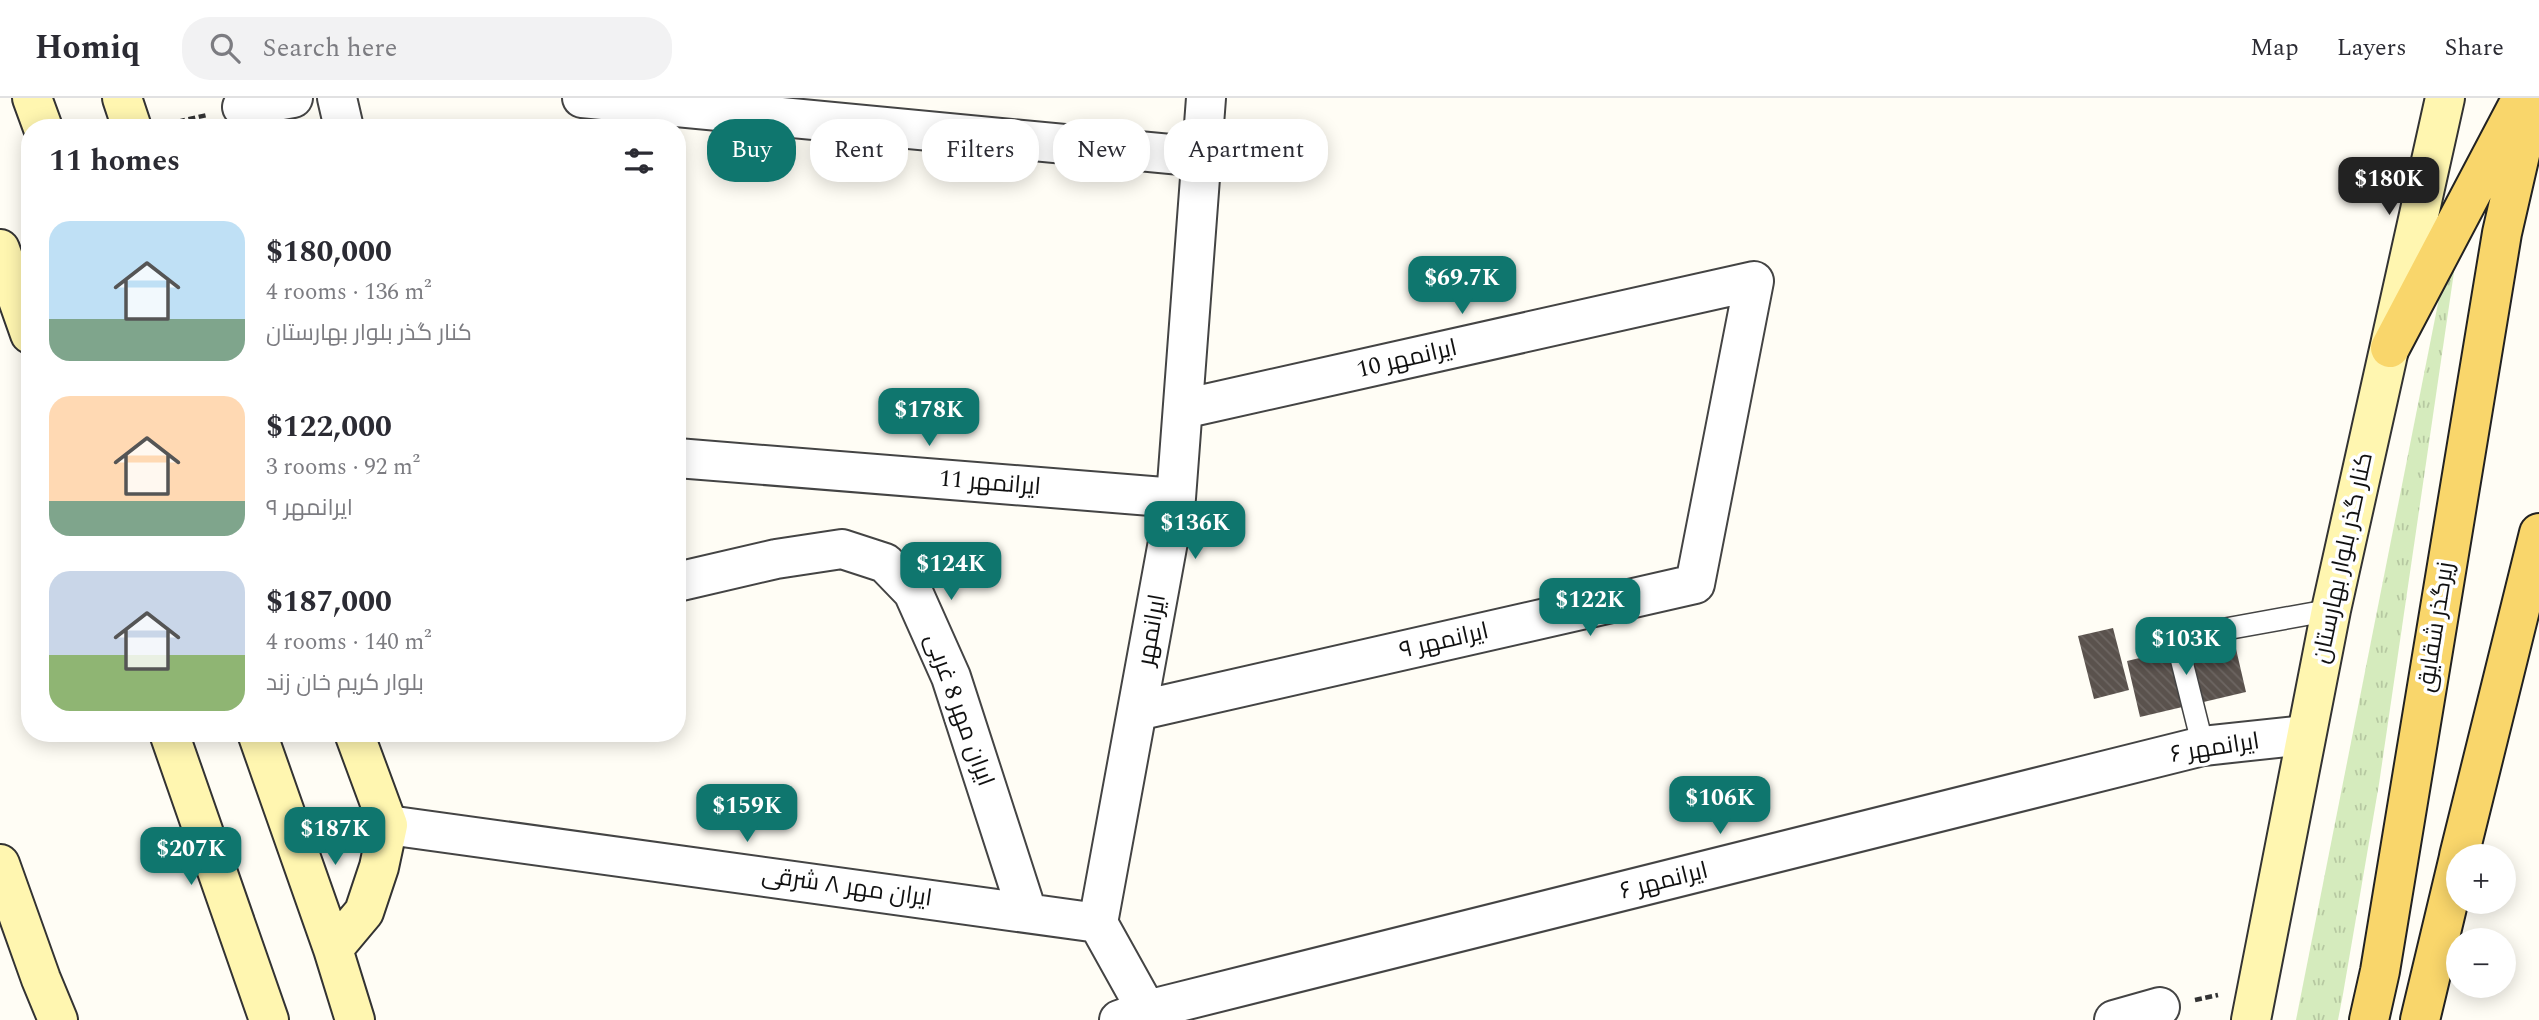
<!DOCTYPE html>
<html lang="en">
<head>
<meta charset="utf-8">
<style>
	body { margin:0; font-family:Spectral,Cairo,serif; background:#f2f2f3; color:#2b2b33; height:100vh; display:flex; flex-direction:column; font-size:26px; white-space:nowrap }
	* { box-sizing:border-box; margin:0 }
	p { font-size:23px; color:#7c7c81 }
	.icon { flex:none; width:38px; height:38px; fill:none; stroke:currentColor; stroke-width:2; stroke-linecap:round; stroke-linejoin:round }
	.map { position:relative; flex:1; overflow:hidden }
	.side { position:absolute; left:21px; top:21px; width:665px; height:623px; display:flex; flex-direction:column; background:#fff; border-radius:28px; box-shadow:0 4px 18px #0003 }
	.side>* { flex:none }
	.guide { position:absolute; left:707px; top:21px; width:665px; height:63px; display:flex; gap:14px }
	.tools { position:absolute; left:2446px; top:746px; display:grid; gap:14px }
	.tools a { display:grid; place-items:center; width:70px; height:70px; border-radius:50%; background:#fff; box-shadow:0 4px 18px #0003; font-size:35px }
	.price { position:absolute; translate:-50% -60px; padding:0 16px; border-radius:14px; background:#0f766e; color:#fff; font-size:23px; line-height:46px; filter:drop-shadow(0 2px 4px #0008) }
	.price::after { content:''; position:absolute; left:50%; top:42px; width:21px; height:16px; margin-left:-10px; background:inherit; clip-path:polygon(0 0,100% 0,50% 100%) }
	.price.selected { background:#222; color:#fff }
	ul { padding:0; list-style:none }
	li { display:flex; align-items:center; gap:21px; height:175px; padding:0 28px }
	li span { display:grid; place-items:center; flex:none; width:196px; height:140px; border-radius:21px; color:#555 }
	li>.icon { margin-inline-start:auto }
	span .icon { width:84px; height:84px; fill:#fffc; stroke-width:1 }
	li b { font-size:30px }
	h2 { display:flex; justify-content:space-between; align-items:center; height:84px; padding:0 28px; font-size:30px }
	.chip { padding:0 24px; border-radius:28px; background:#fff; box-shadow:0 4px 18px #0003; font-size:24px; line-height:63px }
	.chip.selected { background:#0f766e; color:#fff }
	header { display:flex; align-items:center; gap:42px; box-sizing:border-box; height:98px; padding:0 35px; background:#fff; border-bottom:2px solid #e1e1e2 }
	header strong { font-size:33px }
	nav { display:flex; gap:38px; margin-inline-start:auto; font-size:24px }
	.search { width:490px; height:63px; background:#f2f2f3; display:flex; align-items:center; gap:18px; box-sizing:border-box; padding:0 24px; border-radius:28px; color:#7c7c81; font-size:26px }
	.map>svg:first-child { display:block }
</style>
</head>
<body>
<header>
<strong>Homiq</strong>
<div class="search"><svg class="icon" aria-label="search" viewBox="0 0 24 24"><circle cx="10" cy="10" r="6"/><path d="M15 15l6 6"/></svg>Search here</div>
<nav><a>Map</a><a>Layers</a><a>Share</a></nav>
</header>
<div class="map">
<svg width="2539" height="922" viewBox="0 0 2539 922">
	<defs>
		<pattern id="grass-tufts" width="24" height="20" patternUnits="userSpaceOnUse" patternTransform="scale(1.75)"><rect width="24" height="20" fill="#d5ebbd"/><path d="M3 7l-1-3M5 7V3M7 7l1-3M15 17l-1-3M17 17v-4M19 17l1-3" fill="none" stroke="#b6c8a1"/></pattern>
		<pattern id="building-back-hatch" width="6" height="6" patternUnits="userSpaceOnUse" patternTransform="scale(1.75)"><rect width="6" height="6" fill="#5a524d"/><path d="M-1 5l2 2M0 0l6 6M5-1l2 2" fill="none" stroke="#6d6662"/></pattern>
	</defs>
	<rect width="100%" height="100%" fill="#fffdf5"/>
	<path fill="url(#grass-tufts)" d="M2445,170L2454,174L2379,686L2343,896L2338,922H2296Z"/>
	<path fill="url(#building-back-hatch)" d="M2113,530L2129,592L2094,601L2078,538Z
		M2233,538L2246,594L2140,619L2127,563Z"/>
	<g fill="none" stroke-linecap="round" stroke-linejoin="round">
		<g stroke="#444" stroke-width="24">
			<path id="lane" d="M2203,648L2176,540L2331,512"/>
		</g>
		<g stroke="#444" stroke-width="42">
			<path id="street" d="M337,0L344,30
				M582,0L1202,59
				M242,9L293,0
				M677,360L1176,400
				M677,484L776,461L842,451L885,465L913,494L951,579L1027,814
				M1137,613L1695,486L1754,183L1183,311
				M388,727L1098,825
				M1119,922L1147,912L2203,648L2305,637
				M1152,922L1098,825L1176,400L1206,0
				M2114,922L2160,909"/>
		</g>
		<g stroke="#333" stroke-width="42">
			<path id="secondary" d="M32,0L43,30
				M122,0L132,30
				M0,151L30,236
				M169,635L269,922
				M257,635L333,851L355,922
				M0,766L41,881L58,922
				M333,851L364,814L379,769L388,727L354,635
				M2251,922L2331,512L2445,0"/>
		</g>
		<g stroke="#222" stroke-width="42">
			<path id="primary" d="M2390,250L2516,11
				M2459,758L2539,435
				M2369,922L2380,873L2502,135L2533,0
				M2420,922L2459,759"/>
		</g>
		<path stroke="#333" stroke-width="4.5" stroke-dasharray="7 3.5" stroke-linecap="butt" d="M168,26L207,17
			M2195,902L2218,897"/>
		<use href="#lane" stroke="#fff" stroke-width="21"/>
		<use href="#street" stroke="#fff" stroke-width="38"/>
		<use href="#secondary" stroke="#fff6b0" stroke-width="38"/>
		<use href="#primary" stroke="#f9d66b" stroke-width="38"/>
	</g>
	<g text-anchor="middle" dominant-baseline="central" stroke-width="7" stroke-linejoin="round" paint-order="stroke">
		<g font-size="24" fill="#111" stroke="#fff">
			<text transform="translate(1407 261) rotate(-13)">ایرانمهر 10</text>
			<text transform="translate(990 385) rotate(5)">ایرانمهر 11</text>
			<text transform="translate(2343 460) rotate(-78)">کنار گذر بلوار بهارستان</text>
			<text transform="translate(2436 529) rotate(-81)">زیرگذر شقایق</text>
			<text transform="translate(1152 532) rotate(-80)">ایرانمهر</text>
			<text transform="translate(1444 543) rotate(-13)">ایرانمهر ۹</text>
			<text transform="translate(959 612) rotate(70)">ایران مهر 8 غربی</text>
			<text transform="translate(2215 650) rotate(-9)">ایرانمهر ۶</text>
			<text transform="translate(1664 783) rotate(-14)">ایرانمهر ۶</text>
			<text transform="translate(847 789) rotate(8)">ایران مهر ٨ شرقی</text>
		</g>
	</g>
</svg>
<div class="tools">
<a>+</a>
<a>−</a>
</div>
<b class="price selected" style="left:2389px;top:119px">$180K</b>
<b class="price" style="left:1462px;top:218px">$69.7K</b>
<b class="price" style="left:929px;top:350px">$178K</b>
<b class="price" style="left:1195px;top:463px">$136K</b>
<b class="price" style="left:951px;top:504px">$124K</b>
<b class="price" style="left:1590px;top:540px">$122K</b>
<b class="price" style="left:2186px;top:579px">$103K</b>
<b class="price" style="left:1720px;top:738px">$106K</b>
<b class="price" style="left:747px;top:746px">$159K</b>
<b class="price" style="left:335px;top:769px">$187K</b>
<b class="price" style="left:191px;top:789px">$207K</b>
<div class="guide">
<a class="chip selected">Buy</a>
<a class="chip">Rent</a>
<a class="chip">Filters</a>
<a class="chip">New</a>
<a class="chip">Apartment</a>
</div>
<section class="side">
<h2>11 homes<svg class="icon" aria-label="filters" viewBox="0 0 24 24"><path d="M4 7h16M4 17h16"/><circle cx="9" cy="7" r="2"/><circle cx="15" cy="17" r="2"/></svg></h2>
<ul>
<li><span style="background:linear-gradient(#bfe0f5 70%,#7fa58c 0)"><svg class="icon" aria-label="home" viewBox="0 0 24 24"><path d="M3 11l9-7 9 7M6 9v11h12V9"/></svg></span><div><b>$180,000</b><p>4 rooms · 136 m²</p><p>کنار گذر بلوار بهارستان</p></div></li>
<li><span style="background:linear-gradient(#ffd9b3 75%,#7fa58c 0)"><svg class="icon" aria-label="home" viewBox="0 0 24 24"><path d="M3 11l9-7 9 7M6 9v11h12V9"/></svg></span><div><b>$122,000</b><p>3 rooms · 92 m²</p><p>ایرانمهر ۹</p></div></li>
<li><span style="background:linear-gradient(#c9d6e8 60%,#8fb573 0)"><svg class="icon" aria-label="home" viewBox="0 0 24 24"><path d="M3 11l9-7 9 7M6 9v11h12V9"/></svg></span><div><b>$187,000</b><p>4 rooms · 140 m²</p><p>بلوار کریم خان زند</p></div></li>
</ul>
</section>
</div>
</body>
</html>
